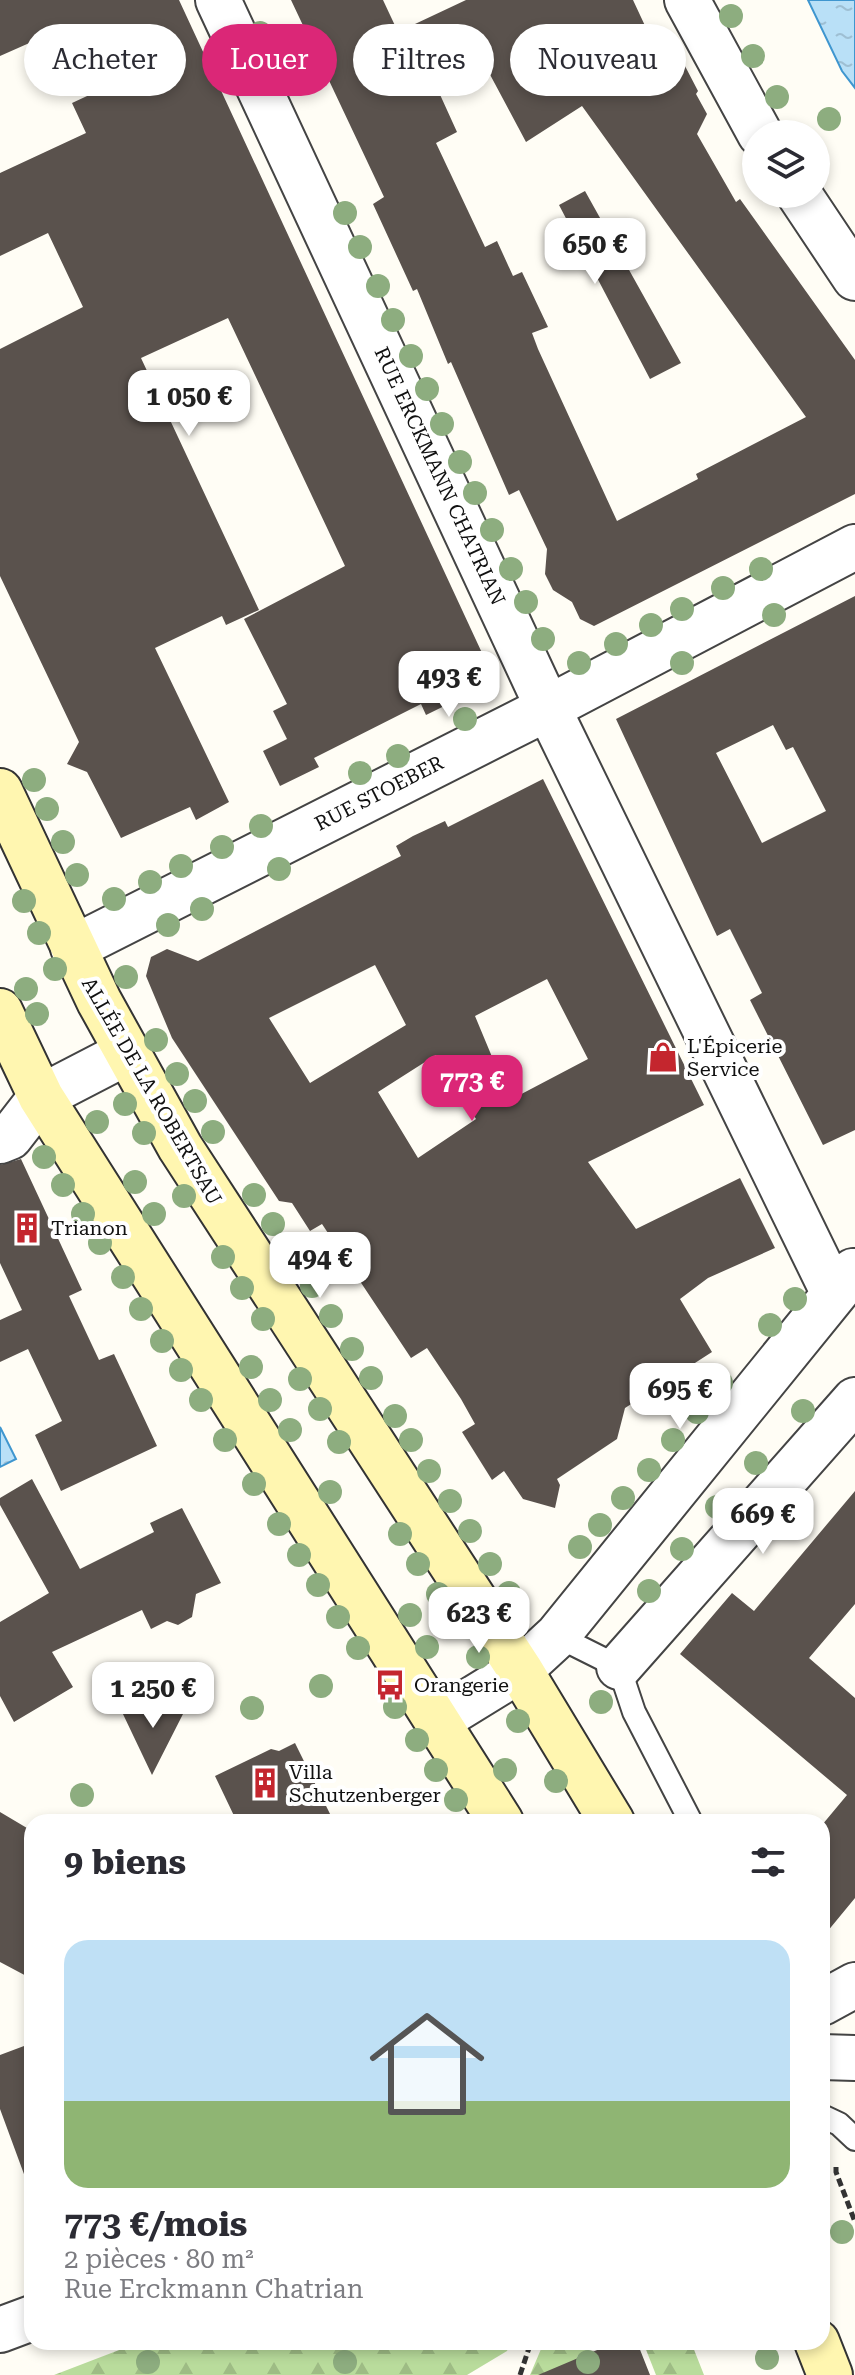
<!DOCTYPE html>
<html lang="fr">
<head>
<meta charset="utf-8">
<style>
	body { margin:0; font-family:"Roboto Serif",serif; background:#f2f2f3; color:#2b2b33; height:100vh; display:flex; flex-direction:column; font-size:30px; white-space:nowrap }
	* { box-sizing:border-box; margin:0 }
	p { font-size:26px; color:#7c7c81 }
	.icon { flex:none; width:44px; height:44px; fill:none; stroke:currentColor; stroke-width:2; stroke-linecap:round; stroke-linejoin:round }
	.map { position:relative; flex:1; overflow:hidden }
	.side { position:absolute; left:24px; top:1814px; width:806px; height:536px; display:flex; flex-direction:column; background:#fff; border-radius:24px; box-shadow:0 4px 12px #0003 }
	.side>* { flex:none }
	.guide { position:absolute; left:24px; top:24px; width:808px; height:72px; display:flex; gap:16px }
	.controls { position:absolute; left:742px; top:120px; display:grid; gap:16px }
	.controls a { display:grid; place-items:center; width:88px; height:88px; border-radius:50%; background:#fff; box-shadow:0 4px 12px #0003; font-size:40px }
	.price { position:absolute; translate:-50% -68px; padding:0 18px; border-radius:16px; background:#fff; color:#222; font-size:26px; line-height:52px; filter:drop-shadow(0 2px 4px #0008) }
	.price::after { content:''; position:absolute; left:50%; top:48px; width:24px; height:18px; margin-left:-12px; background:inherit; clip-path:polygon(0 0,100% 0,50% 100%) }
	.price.current { background:#db2777; color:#fff }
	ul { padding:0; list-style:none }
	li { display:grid; align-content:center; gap:16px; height:424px; padding:0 40px }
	li span { display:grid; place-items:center; height:248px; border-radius:24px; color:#555 }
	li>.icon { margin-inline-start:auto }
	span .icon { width:144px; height:144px; fill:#fffc; stroke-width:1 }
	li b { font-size:34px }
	h2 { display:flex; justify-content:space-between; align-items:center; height:96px; padding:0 40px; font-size:34px }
	.tag { padding:0 28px; border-radius:36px; background:#fff; box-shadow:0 4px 12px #0003; font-size:28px; line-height:72px }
	.tag.current { background:#db2777; color:#fff }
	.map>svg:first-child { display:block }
</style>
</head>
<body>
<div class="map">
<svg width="855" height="2375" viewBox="0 0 855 2375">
	<defs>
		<pattern id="forest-firs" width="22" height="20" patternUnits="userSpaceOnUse" patternTransform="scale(2)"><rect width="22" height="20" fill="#b9dc9c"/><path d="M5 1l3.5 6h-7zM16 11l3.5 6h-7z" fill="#9ebc85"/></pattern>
		<pattern id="water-ripples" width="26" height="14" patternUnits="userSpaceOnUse" patternTransform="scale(2)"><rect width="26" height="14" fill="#b9e0f7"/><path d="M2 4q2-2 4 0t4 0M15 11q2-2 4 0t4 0" fill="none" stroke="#9ebfd3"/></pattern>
	</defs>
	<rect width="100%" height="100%" fill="#fffdf5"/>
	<path fill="url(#forest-firs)" d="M140,2342H511L507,2351L467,2375H54Z
		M544,2342H608L577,2356L584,2375H530Z
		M643,2342H691L704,2375H656Z"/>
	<path fill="url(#water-ripples)" stroke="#3f96cf" stroke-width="2" d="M808,0H855V88L842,71Z
		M0,1427L16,1459L0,1467Z"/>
	<path fill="#5a524d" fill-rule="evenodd" d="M0,0H179L489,668L483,687L426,715L421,704L314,758L319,767L280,786L263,751L287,739L273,711L287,704L244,619L345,566L228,318L141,358L259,610L226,625L222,616L155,648L229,802L196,820L190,807L121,838L87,772L67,764L79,742L0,576V349L83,307L48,233L0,256V173L86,133L72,103L100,90L70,25L0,56Z
		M291,0H383L398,32L466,0H633L661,60L685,66L698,91L696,94L707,114L697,134L736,202L740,199L855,360V494L594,626L580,619L572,602L553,590L545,574L547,549L519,490L509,495L451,362L448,364L417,289L413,291L373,204L384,197ZM479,54L526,142L582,106L806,417L696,474L698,479L617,521L538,349L532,333L548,327L522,272L513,276L497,241L485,247L436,143L457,132L432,77Z
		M585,191L681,363L650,379L559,205Z
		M855,596V1130L823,1145L750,1000L762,993L730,929L717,936L616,719ZM773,725L786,750L793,747L826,811L762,843L716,753Z
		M543,779L704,1105L588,1162L636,1229L740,1178L775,1248L708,1278L680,1299L712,1352L625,1408L617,1439L557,1479L560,1485L555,1508L523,1499L504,1471L492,1480L462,1432L475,1424L461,1399L427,1348L411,1358L322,1224L310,1231L292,1203L279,1201L172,1038L146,976L151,957L167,949L198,961L401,856L396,846L413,836L445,821L448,827ZM375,965L406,1025L310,1083L269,1018ZM547,979L588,1059L510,1100L475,1016ZM436,1055L476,1119L418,1158L378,1092Z
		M21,1159L82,1290L69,1296L99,1360L114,1354L157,1446L61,1491L35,1435L62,1421L28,1349L0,1362V1320L22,1310L0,1263V1165Z
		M32,1479L80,1569L154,1532L150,1523L182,1508L221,1583L196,1594L192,1617L178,1625L167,1621L151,1629L142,1610L52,1652L73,1687L14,1722L0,1696V1622L49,1593L0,1505V1498Z
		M855,1491V1604L809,1658L855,1698V1898L822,1938V1825L847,1795L680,1654L732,1593L754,1611Z
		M163,1703L183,1714L152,1775L122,1712Z
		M295,1743L334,1822H237L215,1776L271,1749L279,1751Z
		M0,1812L32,1831V1979L0,1962Z
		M32,2043V2185H28L0,2109V2055Z
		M616,2342H637L650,2375H538Z"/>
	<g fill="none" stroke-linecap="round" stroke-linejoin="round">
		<g stroke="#444" stroke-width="26">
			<path id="lane" d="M557,1636L619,1667L634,1712L691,1822
				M822,2116L839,2124L855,2139"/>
		</g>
		<g stroke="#444" stroke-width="48">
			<path id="street" d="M218,0L548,708L834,1294
				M687,0L760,134
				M799,194L855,278
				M73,948L548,708L855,547
				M0,1141L10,1137L41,1097L126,1053
				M619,1667L855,1400
				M437,1721L520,1670L557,1636L853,1271
				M822,2003L855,1985
				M822,2057L855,2058
				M0,2330L32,2318"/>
		</g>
		<g stroke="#333" stroke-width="48">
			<path id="secondary" d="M0,791L99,1001L180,1147L520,1670L612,1822
				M0,1011L41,1097L501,1822
				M817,2342L830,2375"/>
		</g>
		<path stroke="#333" stroke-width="5" stroke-dasharray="8 4" stroke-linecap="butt" d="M836,2167V2172L855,2222
			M520,2375L531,2342"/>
		<use href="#lane" stroke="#fff" stroke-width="22"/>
		<use href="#street" stroke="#fff" stroke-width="44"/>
		<use href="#secondary" stroke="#fff6b0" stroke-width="44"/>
	</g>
	<g fill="#8dad7f">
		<circle cx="731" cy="16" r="12"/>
		<circle cx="260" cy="33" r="12"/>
		<circle cx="753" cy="56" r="12"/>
		<circle cx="777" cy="97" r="12"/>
		<circle cx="829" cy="119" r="12"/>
		<circle cx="345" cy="213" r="12"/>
		<circle cx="360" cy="247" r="12"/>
		<circle cx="378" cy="286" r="12"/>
		<circle cx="393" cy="320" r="12"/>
		<circle cx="411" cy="356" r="12"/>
		<circle cx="427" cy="389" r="12"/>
		<circle cx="442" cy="424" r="12"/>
		<circle cx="460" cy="462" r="12"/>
		<circle cx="475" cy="493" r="12"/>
		<circle cx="492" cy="530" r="12"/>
		<circle cx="511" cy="569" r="12"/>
		<circle cx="761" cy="569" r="12"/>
		<circle cx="723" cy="588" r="12"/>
		<circle cx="526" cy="602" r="12"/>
		<circle cx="682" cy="609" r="12"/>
		<circle cx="774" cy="615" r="12"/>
		<circle cx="651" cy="625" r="12"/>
		<circle cx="543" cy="639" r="12"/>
		<circle cx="616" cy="644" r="12"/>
		<circle cx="579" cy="663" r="12"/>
		<circle cx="682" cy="663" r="12"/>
		<circle cx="465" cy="719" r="12"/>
		<circle cx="398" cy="756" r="12"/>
		<circle cx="360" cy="773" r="12"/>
		<circle cx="34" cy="780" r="12"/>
		<circle cx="47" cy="809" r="12"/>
		<circle cx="261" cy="826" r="12"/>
		<circle cx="63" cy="842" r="12"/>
		<circle cx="222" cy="847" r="12"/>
		<circle cx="181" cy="866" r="12"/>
		<circle cx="279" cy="869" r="12"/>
		<circle cx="77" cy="875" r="12"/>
		<circle cx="150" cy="882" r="12"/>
		<circle cx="114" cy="899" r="12"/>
		<circle cx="24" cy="901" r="12"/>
		<circle cx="202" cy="909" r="12"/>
		<circle cx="168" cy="925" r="12"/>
		<circle cx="39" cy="933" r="12"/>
		<circle cx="55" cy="969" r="12"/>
		<circle cx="126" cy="977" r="12"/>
		<circle cx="26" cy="989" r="12"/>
		<circle cx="37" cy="1014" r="12"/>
		<circle cx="156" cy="1040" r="12"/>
		<circle cx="177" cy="1074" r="12"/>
		<circle cx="195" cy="1101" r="12"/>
		<circle cx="125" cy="1104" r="12"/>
		<circle cx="97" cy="1122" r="12"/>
		<circle cx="213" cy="1132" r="12"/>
		<circle cx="144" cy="1133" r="12"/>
		<circle cx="44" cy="1157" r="12"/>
		<circle cx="135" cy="1182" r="12"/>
		<circle cx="63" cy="1185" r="12"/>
		<circle cx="254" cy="1195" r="12"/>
		<circle cx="184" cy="1196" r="12"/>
		<circle cx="83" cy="1214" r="12"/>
		<circle cx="154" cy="1214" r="12"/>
		<circle cx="273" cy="1224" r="12"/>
		<circle cx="100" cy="1243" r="12"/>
		<circle cx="293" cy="1255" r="12"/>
		<circle cx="223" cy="1257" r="12"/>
		<circle cx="123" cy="1277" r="12"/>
		<circle cx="312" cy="1286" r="12"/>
		<circle cx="242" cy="1288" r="12"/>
		<circle cx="795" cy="1299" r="12"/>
		<circle cx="141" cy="1309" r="12"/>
		<circle cx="331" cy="1316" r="12"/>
		<circle cx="263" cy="1319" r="12"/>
		<circle cx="770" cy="1325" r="12"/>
		<circle cx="162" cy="1341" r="12"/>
		<circle cx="352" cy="1349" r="12"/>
		<circle cx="251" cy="1367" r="12"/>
		<circle cx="181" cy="1370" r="12"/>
		<circle cx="371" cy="1378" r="12"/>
		<circle cx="300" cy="1379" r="12"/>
		<circle cx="721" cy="1383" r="12"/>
		<circle cx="201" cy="1400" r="12"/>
		<circle cx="270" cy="1400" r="12"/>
		<circle cx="320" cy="1409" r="12"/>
		<circle cx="803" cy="1411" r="12"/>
		<circle cx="697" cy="1412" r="12"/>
		<circle cx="395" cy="1416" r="12"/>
		<circle cx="290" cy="1430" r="12"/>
		<circle cx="225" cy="1440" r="12"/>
		<circle cx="411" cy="1440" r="12"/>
		<circle cx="673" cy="1440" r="12"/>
		<circle cx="339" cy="1442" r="12"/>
		<circle cx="756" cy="1463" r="12"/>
		<circle cx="649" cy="1470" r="12"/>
		<circle cx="429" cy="1471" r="12"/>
		<circle cx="254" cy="1484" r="12"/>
		<circle cx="330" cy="1492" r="12"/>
		<circle cx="623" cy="1498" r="12"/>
		<circle cx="450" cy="1501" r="12"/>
		<circle cx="717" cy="1507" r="12"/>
		<circle cx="279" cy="1524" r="12"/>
		<circle cx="600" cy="1525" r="12"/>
		<circle cx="470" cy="1531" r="12"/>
		<circle cx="400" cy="1534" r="12"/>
		<circle cx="580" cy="1547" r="12"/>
		<circle cx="682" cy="1549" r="12"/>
		<circle cx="299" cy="1555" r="12"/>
		<circle cx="418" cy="1564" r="12"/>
		<circle cx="490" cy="1564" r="12"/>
		<circle cx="318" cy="1585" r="12"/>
		<circle cx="649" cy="1591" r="12"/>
		<circle cx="509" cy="1593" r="12"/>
		<circle cx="438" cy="1594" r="12"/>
		<circle cx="410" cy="1615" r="12"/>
		<circle cx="338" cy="1617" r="12"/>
		<circle cx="427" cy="1647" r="12"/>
		<circle cx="358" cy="1648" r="12"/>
		<circle cx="478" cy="1657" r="12"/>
		<circle cx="321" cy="1686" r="12"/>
		<circle cx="601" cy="1702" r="12"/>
		<circle cx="395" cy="1707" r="12"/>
		<circle cx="252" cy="1708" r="12"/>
		<circle cx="518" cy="1721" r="12"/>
		<circle cx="417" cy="1740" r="12"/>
		<circle cx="436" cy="1770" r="12"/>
		<circle cx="505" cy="1770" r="12"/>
		<circle cx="556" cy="1781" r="12"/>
		<circle cx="82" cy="1795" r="12"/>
		<circle cx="456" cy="1800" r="12"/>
		<circle cx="842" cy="2232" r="12"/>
		<circle cx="767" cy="2358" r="12"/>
		<circle cx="148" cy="2362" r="12"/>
		<circle cx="345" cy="2362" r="12"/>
		<circle cx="588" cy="2362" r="12"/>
	</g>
	<defs>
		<g id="shop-bare" transform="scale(2.4)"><path d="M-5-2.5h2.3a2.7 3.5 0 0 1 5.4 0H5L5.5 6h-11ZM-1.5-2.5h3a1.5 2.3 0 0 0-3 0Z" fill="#c4262e" stroke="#fff" stroke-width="2.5" paint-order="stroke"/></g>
		<g id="building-bare" transform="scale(2.4)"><path d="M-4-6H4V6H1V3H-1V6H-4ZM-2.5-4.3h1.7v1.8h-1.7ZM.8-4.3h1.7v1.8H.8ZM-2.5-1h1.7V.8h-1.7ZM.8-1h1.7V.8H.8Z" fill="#c4262e" stroke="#fff" stroke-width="2.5" paint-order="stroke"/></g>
		<g id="bus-bare" transform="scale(2.4)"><path d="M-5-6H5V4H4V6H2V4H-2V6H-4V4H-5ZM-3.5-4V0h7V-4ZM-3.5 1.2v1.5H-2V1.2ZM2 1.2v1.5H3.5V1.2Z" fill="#c4262e" stroke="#fff" stroke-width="2.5" paint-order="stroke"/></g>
	</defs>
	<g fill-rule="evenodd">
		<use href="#shop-bare" x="663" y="1057"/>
		<use href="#building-bare" x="27" y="1228"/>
		<use href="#bus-bare" x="390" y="1685"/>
		<use href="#building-bare" x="265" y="1783"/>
	</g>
	<g text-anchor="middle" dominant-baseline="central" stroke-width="8" stroke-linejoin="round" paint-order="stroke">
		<g font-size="20" fill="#111" stroke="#fff">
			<text transform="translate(440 476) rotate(65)">RUE ERCKMANN CHATRIAN</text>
			<text transform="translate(379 793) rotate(-27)">RUE STOEBER</text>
			<text transform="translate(152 1091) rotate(60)">ALLÉE DE LA ROBERTSAU</text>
		</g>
		<g font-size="20" fill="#111" stroke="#fff" text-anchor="start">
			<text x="687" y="1046">L'Épicerie<tspan x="687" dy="23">Service</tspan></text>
			<text x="51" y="1228">Trianon</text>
			<text x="414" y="1685">Orangerie</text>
			<text x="289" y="1772">Villa<tspan x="289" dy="23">Schutzenberger</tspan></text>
		</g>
	</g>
</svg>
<div class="controls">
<a><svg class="icon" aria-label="layers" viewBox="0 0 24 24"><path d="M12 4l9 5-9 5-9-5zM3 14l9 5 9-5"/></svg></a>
</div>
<b class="price" style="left:595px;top:286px">650 €</b>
<b class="price" style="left:189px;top:438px">1 050 €</b>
<b class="price" style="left:449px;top:719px">493 €</b>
<b class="price current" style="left:472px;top:1123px">773 €</b>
<b class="price" style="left:320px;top:1300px">494 €</b>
<b class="price" style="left:680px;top:1431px">695 €</b>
<b class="price" style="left:763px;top:1556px">669 €</b>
<b class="price" style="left:479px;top:1655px">623 €</b>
<b class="price" style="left:153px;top:1730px">1 250 €</b>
<div class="guide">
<a class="tag">Acheter</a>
<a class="tag current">Louer</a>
<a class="tag">Filtres</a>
<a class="tag">Nouveau</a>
</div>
<section class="side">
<h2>9 biens<svg class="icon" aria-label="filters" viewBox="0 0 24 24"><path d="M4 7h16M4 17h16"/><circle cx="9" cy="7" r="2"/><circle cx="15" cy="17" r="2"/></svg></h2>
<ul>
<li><span style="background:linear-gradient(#bfe0f5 65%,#8fb573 0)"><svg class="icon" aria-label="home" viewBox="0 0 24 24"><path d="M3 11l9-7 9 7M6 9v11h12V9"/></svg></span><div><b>773 €/mois</b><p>2 pièces · 80 m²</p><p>Rue Erckmann Chatrian</p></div></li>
</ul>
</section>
</div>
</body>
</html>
